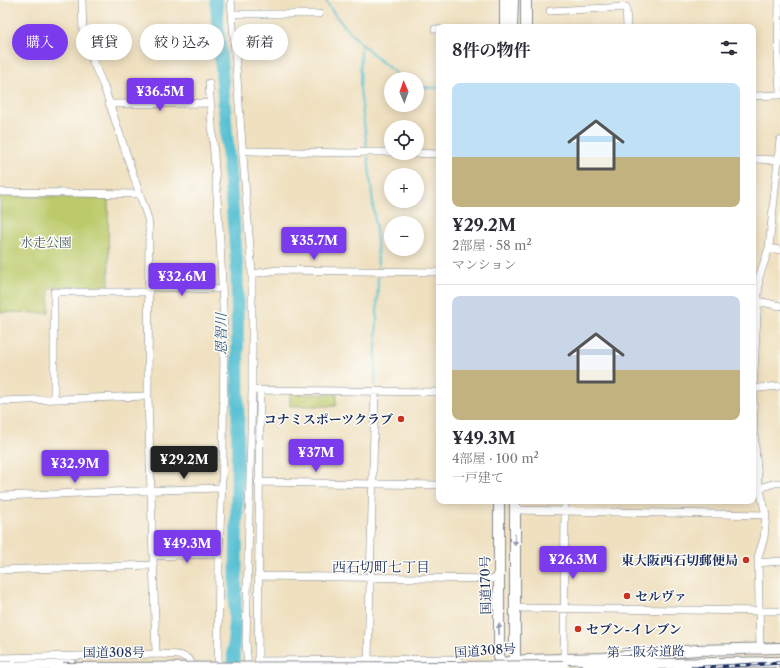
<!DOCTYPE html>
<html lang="ja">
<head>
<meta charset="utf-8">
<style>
	body { margin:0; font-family:"Libre Caslon Text","Noto Serif JP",serif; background:#f2f2f3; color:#2b2b33; height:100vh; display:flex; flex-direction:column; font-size:15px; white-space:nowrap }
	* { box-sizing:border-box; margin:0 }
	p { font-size:13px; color:#7c7c81 }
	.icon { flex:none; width:22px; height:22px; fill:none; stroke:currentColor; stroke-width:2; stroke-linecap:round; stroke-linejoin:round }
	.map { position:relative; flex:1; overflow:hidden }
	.panel { position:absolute; left:436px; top:24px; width:320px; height:480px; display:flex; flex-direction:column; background:#fff; border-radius:8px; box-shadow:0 2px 10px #0003 }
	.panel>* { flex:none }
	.top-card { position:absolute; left:12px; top:24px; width:364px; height:36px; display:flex; gap:8px }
	.needle { width:26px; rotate:358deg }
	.tools { position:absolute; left:384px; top:72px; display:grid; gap:8px }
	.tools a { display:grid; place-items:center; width:40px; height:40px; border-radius:50%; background:#fff; box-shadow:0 2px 10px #0003; font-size:20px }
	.price { position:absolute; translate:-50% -34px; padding:0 9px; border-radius:4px; background:#7c3aed; color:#fff; font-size:13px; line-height:26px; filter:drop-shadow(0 1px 2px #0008) }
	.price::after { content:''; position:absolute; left:50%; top:24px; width:12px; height:9px; margin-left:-6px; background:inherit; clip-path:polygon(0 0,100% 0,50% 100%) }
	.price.current { background:#222; color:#fff }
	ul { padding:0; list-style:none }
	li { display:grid; align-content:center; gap:8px; height:212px; padding:0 16px }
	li+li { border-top:1px solid #e1e1e2 }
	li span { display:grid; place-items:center; height:124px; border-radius:8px; color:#555 }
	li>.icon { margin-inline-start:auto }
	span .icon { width:72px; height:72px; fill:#fffc; stroke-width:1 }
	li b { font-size:17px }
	h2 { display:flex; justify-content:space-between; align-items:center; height:48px; padding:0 16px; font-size:17px }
	.chip { padding:0 14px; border-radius:18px; background:#fff; box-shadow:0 2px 10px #0003; font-size:14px; line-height:36px }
	.chip.current { background:#7c3aed; color:#fff }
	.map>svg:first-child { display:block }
</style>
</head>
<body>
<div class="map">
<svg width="780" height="668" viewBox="0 0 780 668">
	<rect width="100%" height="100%" fill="#fdfcf7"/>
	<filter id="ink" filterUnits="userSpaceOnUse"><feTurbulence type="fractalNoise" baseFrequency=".025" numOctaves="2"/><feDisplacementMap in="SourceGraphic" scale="8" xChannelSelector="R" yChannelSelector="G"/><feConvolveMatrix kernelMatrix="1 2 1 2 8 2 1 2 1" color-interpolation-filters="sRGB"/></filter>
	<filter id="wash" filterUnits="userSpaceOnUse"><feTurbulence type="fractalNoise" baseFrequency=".012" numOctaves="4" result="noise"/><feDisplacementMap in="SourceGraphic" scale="16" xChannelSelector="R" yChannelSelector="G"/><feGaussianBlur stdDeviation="0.9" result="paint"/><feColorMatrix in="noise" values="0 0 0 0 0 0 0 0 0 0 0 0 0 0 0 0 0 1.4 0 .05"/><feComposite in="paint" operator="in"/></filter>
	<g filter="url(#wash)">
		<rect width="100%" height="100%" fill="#efe0c0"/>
		<path fill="#bcca6c" stroke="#6c7c65" d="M0,196L108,198L109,284C102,289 67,287 57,287L50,288L49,291V313L0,312Z
			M290,394H337L336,406H290Z"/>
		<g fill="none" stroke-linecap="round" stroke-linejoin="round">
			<path stroke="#57c0d3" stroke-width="2" d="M327,0V3C344,31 377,59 403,79
				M361,44L360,89L367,148
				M417,87L439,88
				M368,157L377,240L378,267
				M60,189L61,187
				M375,386L378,277"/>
			<path stroke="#57c0d3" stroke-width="13" d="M216,0L237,267L238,414L236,573L233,668"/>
		</g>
	</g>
	<g filter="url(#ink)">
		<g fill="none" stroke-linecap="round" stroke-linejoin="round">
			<g stroke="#85888f" stroke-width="8">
				<path id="minor" d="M82,0L83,34L91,57L104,87L148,219L149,227L148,396L156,654
					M231,0L252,274V390L439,392
					M779,0L778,58L780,91
					M550,11L626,7L627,27
					M232,14H319
					M435,29H439
					M209,83L220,240L224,329L223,457L219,554L218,667
					M753,96L780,95
					M109,104L210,103
					M249,151L350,153L367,152H391
					M409,153L439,154
					M753,159L780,160
					M0,192L139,194
					M769,248L780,250
					M252,274L277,270L439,272
					M149,287L216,289
					M758,301L780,306
					M260,390L258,661L447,659L458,660L464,665
					M753,390L759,388L780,386
					M54,399V292H149
					M0,401L148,396
					M258,482L439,485
					M760,488L775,483H780
					M0,496L218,488
					M515,510L766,515
					M153,556L219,554
					M758,563L780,561
					M0,570L153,565
					M258,576L498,579
					M515,608L780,611
					M760,648L758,557L764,538L766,515L758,481L754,433L753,390L759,277L769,248L780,140
					M0,658L156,654C170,655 189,651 194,668
					M368,659L375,391
					M564,659L565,501
					M248,667L246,642L252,390"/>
			</g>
			<g stroke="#85888f" stroke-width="12">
				<path id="highway" d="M505,27V0
					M512,27L513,0
					M526,27V0
					M502,663L527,660L603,658L697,650L780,648
					M587,665L780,662
					M0,667L72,665
					M515,667V501
					M499,668V501"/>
			</g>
			<use href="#minor" stroke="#fff" stroke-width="7"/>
			<use href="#highway" stroke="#fff" stroke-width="10"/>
			<g stroke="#1b2f5e" stroke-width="3.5">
				<path id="rail" d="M692,668L780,663"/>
			</g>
			<use href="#rail" stroke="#fdfcf7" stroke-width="2" stroke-dasharray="6" stroke-linecap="butt"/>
			<g stroke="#85888f" stroke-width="12" stroke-linecap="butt">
				<path id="highway-bridge" d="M63,668L451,667L563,666"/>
			</g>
			<use href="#highway-bridge" stroke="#fff" stroke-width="10"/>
		</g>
		<defs><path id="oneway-solid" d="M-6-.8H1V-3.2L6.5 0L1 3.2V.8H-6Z"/></defs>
		<g fill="#8d97ae">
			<use href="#oneway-solid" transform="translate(515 540) rotate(89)"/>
			<use href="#oneway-solid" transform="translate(499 629) rotate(-90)"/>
		</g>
	</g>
	<g fill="#c8321e" stroke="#fdfcf7" stroke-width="1.5">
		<circle cx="401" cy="419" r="4"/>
		<circle cx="746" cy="560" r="4"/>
		<circle cx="627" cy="596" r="4"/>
		<circle cx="578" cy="629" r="4"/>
	</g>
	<g text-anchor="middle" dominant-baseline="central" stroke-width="3" stroke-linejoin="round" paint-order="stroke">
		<g font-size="13" fill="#4b5e62" stroke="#fdfcf7">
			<text x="46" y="242">水走公園</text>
		</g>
		<g font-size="13" font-weight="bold" fill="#1b2f5e" stroke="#fdfcf7" text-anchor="end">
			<text x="393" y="419">コナミスポーツクラブ</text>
			<text x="738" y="560">東大阪西石切郵便局</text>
			<text x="635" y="596" text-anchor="start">セルヴァ</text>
			<text x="586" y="629" text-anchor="start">セブン-イレブン</text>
		</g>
		<g font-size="13" fill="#1b2f5e" stroke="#fdfcf7">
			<text transform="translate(485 585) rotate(-91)">国道170号</text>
			<text transform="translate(485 650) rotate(-4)">国道308号</text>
			<text transform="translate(646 651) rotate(-1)">第二阪奈道路</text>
			<text x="114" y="652">国道308号</text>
		</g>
		<g font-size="14" font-style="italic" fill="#2d5a81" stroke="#fdfcf7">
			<text transform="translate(221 334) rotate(-90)">恩智川</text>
		</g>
		<g font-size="14" fill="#1b2f5e" stroke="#fdfcf7">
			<text x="381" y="567">西石切町七丁目</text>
		</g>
	</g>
</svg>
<div class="tools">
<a><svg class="needle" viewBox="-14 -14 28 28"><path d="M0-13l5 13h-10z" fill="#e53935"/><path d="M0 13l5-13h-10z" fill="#7c7c81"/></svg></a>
<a><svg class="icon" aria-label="locate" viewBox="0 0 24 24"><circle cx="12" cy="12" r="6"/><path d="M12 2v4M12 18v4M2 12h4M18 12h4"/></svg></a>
<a>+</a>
<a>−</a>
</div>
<b class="price" style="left:160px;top:112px">¥36.5M</b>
<b class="price" style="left:314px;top:261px">¥35.7M</b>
<b class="price" style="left:182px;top:297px">¥32.6M</b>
<b class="price" style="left:316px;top:473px">¥37M</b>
<b class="price current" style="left:184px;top:480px">¥29.2M</b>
<b class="price" style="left:75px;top:484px">¥32.9M</b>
<b class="price" style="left:187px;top:564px">¥49.3M</b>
<b class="price" style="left:573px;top:580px">¥26.3M</b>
<div class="top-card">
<a class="chip current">購入</a>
<a class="chip">賃貸</a>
<a class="chip">絞り込み</a>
<a class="chip">新着</a>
</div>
<section class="panel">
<h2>8件の物件<svg class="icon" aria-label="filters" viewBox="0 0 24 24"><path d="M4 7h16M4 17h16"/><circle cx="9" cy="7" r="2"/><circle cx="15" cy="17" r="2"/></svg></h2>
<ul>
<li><span style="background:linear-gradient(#bfe0f5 60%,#c2b280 0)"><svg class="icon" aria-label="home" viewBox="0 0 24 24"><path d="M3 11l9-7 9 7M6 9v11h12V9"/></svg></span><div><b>¥29.2M</b><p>2部屋 · 58 m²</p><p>マンション</p></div></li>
<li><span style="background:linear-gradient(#c9d6e8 60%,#c2b280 0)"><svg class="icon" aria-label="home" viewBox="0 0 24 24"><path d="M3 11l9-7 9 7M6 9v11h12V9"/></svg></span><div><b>¥49.3M</b><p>4部屋 · 100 m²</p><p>一戸建て</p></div></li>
</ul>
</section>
</div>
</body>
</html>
